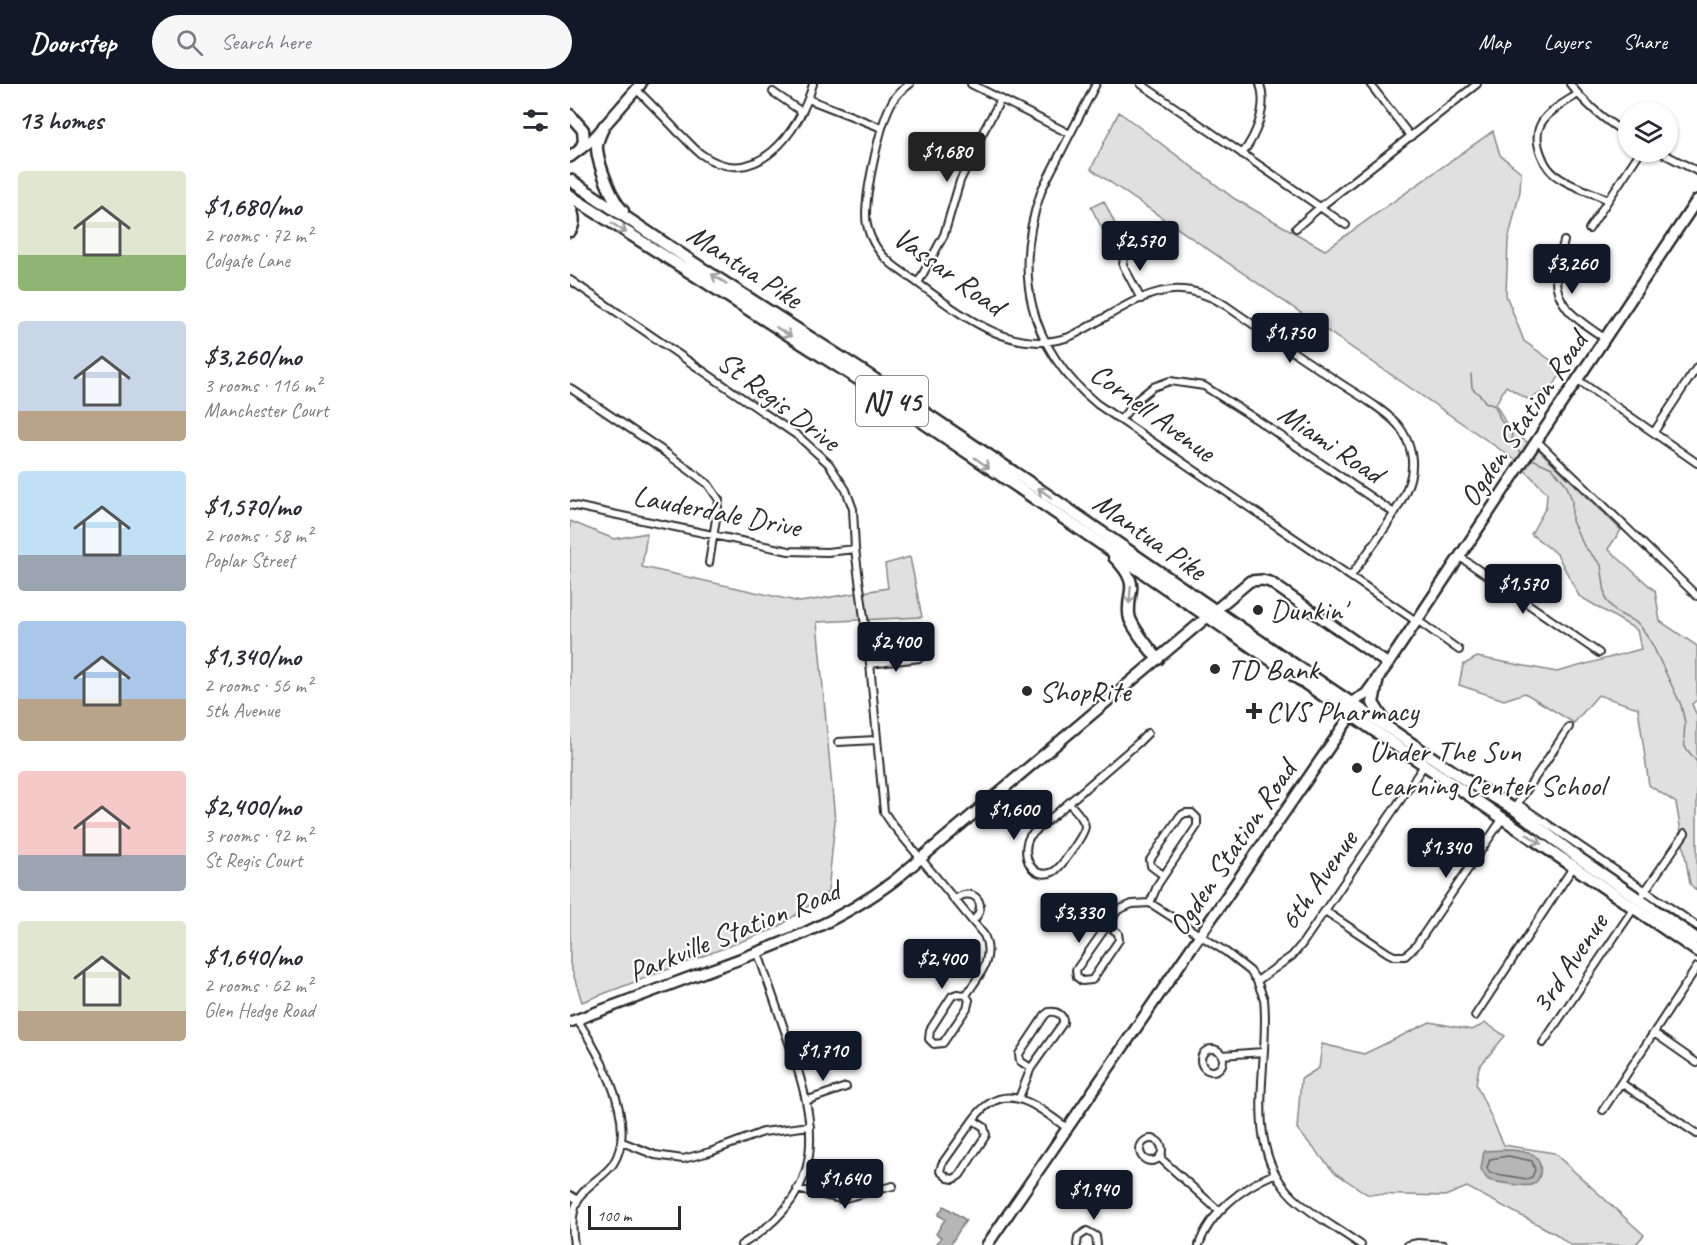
<!DOCTYPE html>
<html lang="en">
<head>
<meta charset="utf-8">
<style>
	body { margin:0; font-family:Caveat,sans-serif; background:#f7f7f7; color:#2b2b33; height:100vh; display:flex; flex-direction:column; font-size:22px; white-space:nowrap }
	* { box-sizing:border-box; margin:0 }
	p { font-size:20px; color:#7c7c81 }
	.icon { flex:none; width:33px; height:33px; fill:none; stroke:currentColor; stroke-width:2; stroke-linecap:round; stroke-linejoin:round }
	.map { position:relative; flex:1; overflow:hidden }
	.panel { display:flex; flex-direction:column; background:#fff; width:570px }
	.panel>* { flex:none }
	.tools { position:absolute; left:1048px; top:18px; display:grid; gap:12px }
	.tools a { display:grid; place-items:center; width:60px; height:60px; border-radius:50%; background:#fff; box-shadow:0 2px 4px #0004; font-size:30px }
	.scale { position:absolute; left:18px; bottom:15px; width:93px; box-sizing:border-box; padding-left:6px; border:3px solid #2b2b2b; border-top:0; font-size:16px; line-height:21px; white-space:nowrap; color:#2b2b2b; -webkit-text-stroke:4px #fff; paint-order:stroke }
	.price { position:absolute; translate:-50% -51px; padding:0 14px; border-radius:6px; background:#111827; color:#fff; font-size:20px; line-height:39px; filter:drop-shadow(0 2px 3px #0008) }
	.price::after { content:''; position:absolute; left:50%; top:36px; width:18px; height:14px; margin-left:-9px; background:inherit; clip-path:polygon(0 0,100% 0,50% 100%) }
	.price.active { background:#222; color:#fff }
	ul { padding:0; list-style:none }
	li { display:flex; align-items:center; gap:18px; height:150px; padding:0 18px }
	li span { display:grid; place-items:center; flex:none; width:168px; height:120px; border-radius:6px; color:#555 }
	li>.icon { margin-inline-start:auto }
	span .icon { width:72px; height:72px; fill:#fffc; stroke-width:1 }
	li b { font-size:26px }
	h2 { display:flex; justify-content:space-between; align-items:center; height:72px; padding:0 18px; font-size:26px }
	header { display:flex; align-items:center; gap:36px; box-sizing:border-box; height:84px; padding:0 30px; background:#111827; color:#fff }
	header strong { font-size:28px }
	nav { display:flex; gap:33px; margin-inline-start:auto; font-size:21px }
	.search { width:420px; height:54px; background:#f7f7f7; display:flex; align-items:center; gap:15px; box-sizing:border-box; padding:0 21px; border-radius:33px; color:#7c7c81; font-size:22px }
	main { display:flex; flex:1; min-height:0 }
	.map>svg:first-child { display:block }
</style>
</head>
<body>
<header>
<strong>Doorstep</strong>
<div class="search"><svg class="icon" aria-label="search" viewBox="0 0 24 24"><circle cx="10" cy="10" r="6"/><path d="M15 15l6 6"/></svg>Search here</div>
<nav><a>Map</a><a>Layers</a><a>Share</a></nav>
</header>
<main>
<section class="panel">
<h2>13 homes<svg class="icon" aria-label="filters" viewBox="0 0 24 24"><path d="M4 7h16M4 17h16"/><circle cx="9" cy="7" r="2"/><circle cx="15" cy="17" r="2"/></svg></h2>
<ul>
<li><span style="background:linear-gradient(#dfe7d0 70%,#8fb573 0)"><svg class="icon" aria-label="home" viewBox="0 0 24 24"><path d="M3 11l9-7 9 7M6 9v11h12V9"/></svg></span><div><b>$1,680/mo</b><p>2 rooms · 72 m²</p><p>Colgate Lane</p></div></li>
<li><span style="background:linear-gradient(#c9d6e8 75%,#b9a48a 0)"><svg class="icon" aria-label="home" viewBox="0 0 24 24"><path d="M3 11l9-7 9 7M6 9v11h12V9"/></svg></span><div><b>$3,260/mo</b><p>3 rooms · 116 m²</p><p>Manchester Court</p></div></li>
<li><span style="background:linear-gradient(#bfe0f5 70%,#9aa5b1 0)"><svg class="icon" aria-label="home" viewBox="0 0 24 24"><path d="M3 11l9-7 9 7M6 9v11h12V9"/></svg></span><div><b>$1,570/mo</b><p>2 rooms · 58 m²</p><p>Poplar Street</p></div></li>
<li><span style="background:linear-gradient(#a9c7e8 65%,#b9a48a 0)"><svg class="icon" aria-label="home" viewBox="0 0 24 24"><path d="M3 11l9-7 9 7M6 9v11h12V9"/></svg></span><div><b>$1,340/mo</b><p>2 rooms · 56 m²</p><p>5th Avenue</p></div></li>
<li><span style="background:linear-gradient(#f6c9c9 70%,#9aa5b1 0)"><svg class="icon" aria-label="home" viewBox="0 0 24 24"><path d="M3 11l9-7 9 7M6 9v11h12V9"/></svg></span><div><b>$2,400/mo</b><p>3 rooms · 92 m²</p><p>St Regis Court</p></div></li>
<li><span style="background:linear-gradient(#dfe7d0 75%,#b9a48a 0)"><svg class="icon" aria-label="home" viewBox="0 0 24 24"><path d="M3 11l9-7 9 7M6 9v11h12V9"/></svg></span><div><b>$1,640/mo</b><p>2 rooms · 62 m²</p><p>Glen Hedge Road</p></div></li>
</ul>
</section>
<div class="map">
<svg width="1127" height="1161" viewBox="0 0 1127 1161">
	<rect width="100%" height="100%" fill="#fff"/>
	<filter id="ink" filterUnits="userSpaceOnUse"><feTurbulence type="fractalNoise" baseFrequency=".0167" numOctaves="2"/><feDisplacementMap in="SourceGraphic" scale="12" xChannelSelector="R" yChannelSelector="G"/><feConvolveMatrix kernelMatrix="1 2 1 2 8 2 1 2 1" color-interpolation-filters="sRGB"/></filter>
	<g filter="url(#ink)">
		<path fill="#e0e0e0" stroke="#868686" stroke-width="1.5" d="M549,28L665,115L755,166L923,47L930,71L951,88L950,107L938,157L936,211L954,257L993,285L982,305L957,315L936,302L926,320L937,342L951,354L968,365L1051,446L1038,465L1085,507L1090,537L1127,562V616L1122,620L1127,632V807L1120,800L1106,719L1079,701L1068,624L1028,611L1004,639L955,609L934,616L889,601L893,581L907,573L987,588L1071,565L1067,546L1009,512L987,470L961,450L976,423L977,409L944,375L521,85Z
			M534,117L546,142L534,148L521,123Z
			M0,437L44,455L77,449L72,483L230,518L318,504L315,480L340,473L352,533L247,538L265,737L258,808L207,844L12,918L0,880Z
			M860,938L902,946L916,939L935,952L909,983L906,1000L934,1061L984,1069L1074,1151L1065,1161H1000L986,1150L897,1103L875,1112L797,1110L764,1088L727,1045L731,995L749,984L752,960L794,970Z"/>
		<path fill="#b6b6b6" stroke="#7e7e7e" stroke-width="1.5" d="M934,1066C942,1066 954,1067 962,1070C973,1075 974,1097 961,1101C957,1103 924,1098 919,1096C915,1094 913,1089 911,1085L914,1067Z
			M374,1122L396,1136L380,1161H366L371,1153L366,1150L375,1135L368,1131Z"/>
		<g fill="none" stroke-linecap="round" stroke-linejoin="round">
			<path stroke="#636363" stroke-width="1.5" d="M938,1072L962,1077L965,1086L962,1093L957,1095L920,1089L917,1084L920,1075Z"/>
			<path stroke="#7e7e7e" stroke-width="1.5" d="M901,290L902,304L912,313L915,318L925,322L931,337L941,348L944,363L954,370
				M960,374L982,384L996,400L1002,416V437L1014,462L1031,481L1036,516L1046,528L1069,540L1082,560L1111,621L1115,639L1114,653L1115,663L1127,678"/>
			<g stroke="#2b2b2b" stroke-width="10">
				<path id="street" d="M340,0C332,6 325,11 321,20C310,41 292,119 297,141C301,161 313,174 328,185C379,219 433,275 499,253C554,227 594,182 655,221C691,246 727,271 764,295C784,309 810,322 827,340C836,350 843,368 842,382C842,414 799,465 781,492
					M401,0L500,50
					M526,0L472,105C442,188 458,263 527,320L846,537
					M571,0L776,141
					M800,0L841,53
					M1000,0C1017,22 1035,37 1059,51
					M66,5C80,19 94,33 108,48C116,55 123,64 131,70C185,109 230,47 243,0
					M203,8L232,28
					M1008,10C983,26 958,37 971,70C975,81 980,89 991,95C1005,104 1023,108 1038,116
					M238,15L312,44
					M1090,68L1127,87
					M672,70C686,52 698,23 690,0
					M726,144L749,124L907,0
					M1019,145L1070,68
					M994,157C992,166 988,176 986,185C982,222 1009,237 1036,255
					M555,164L553,181L571,215
					M0,196L228,352L259,380L276,406L283,425L285,465L300,580L314,728L322,740L414,851C425,875 409,892 396,911L387,910L382,912L360,946L359,955L364,960L373,959L397,924L399,916L396,911
					M348,199L374,151L390,97L412,50L431,15
					M1008,296L1127,379
					M0,304L96,369L138,400L149,416L139,479
					M550,336L568,315L583,303L600,297L634,302L689,337L824,429
					M1084,348L1127,283
					M967,357L1127,512
					M0,421L219,467L257,468L285,465
					M890,473L1029,569
					M847,536L889,566
					M300,580L350,574
					M268,658L306,656
					M499,719C504,725 514,734 515,742C515,750 490,785 483,788C460,797 450,768 460,752L568,659L578,649
					M948,720L1127,842
					M946,722L999,643
					M1073,810L1115,749
					M384,816C403,801 420,820 403,837
					M580,819L588,800L627,742V734L622,729H615L610,732L580,776L581,782L593,791
					M755,827L818,869L824,872H835L845,863L933,734
					M537,841L548,849L549,856L522,896L512,897L507,893L506,886L548,826L562,820L580,819L656,868L680,887L687,897L694,915C701,980 670,1062 723,1113C743,1132 769,1145 791,1161
					M687,897L722,872L732,860L855,680
					M479,928C487,927 494,931 493,939L461,984L450,977L449,970L475,931Z
					M905,932L1004,782
					M1084,949L1127,979
					M973,959L1064,824
					M631 976a11 11 0 1 1 22 0a11 11 0 1 1-22 0Z
					M652,971L693,968
					M1051,999L1127,1050
					M449,1014L461,984
					M238,1016L276,1003
					M1033,1026L1127,883
					M403,1036L414,1043L416,1051L390,1091L384,1095L378,1094L370,1087L372,1080L403,1036C434,993 465,1021 497,1044
					M570 1066a11 11 0 1 1 22 0a11 11 0 1 1-22 0Z
					M52,1058L85,1071L113,1075L140,1068L193,1048L240,1042
					M589,1073L649,1127
					M227,1105L271,1115L323,1102
					M0,1111L8,1116
					M4,1161C1,1141 1,1120 16,1105C25,1096 36,1090 43,1080C69,1040 30,971 7,935
					M171,1161C260,1108 248,1041 218,956C208,927 198,898 188,869
					M507,1161L508,1153L517,1147L526,1152L527,1161
					M629,1161C640,1128 673,1103 704,1090
					M838,1161L848,1159L874,1161"/>
			</g>
			<g stroke="#2b2b2b" stroke-width="14">
				<path id="secondary" d="M0,73L22,56L71,0
					M782,618L796,610L818,580L1127,116
					M0,938C46,921 91,904 137,887C204,863 267,840 325,796L680,497L692,496L700,498L818,580
					M417,1161L782,630"/>
			</g>
			<g stroke="#2b2b2b" stroke-width="15">
				<path id="primary" d="M0,31L13,46L14,57L11,64
					M34,42C31,49 26,57 27,65C28,80 42,117 53,127
					M0,96L130,183L294,288L466,403L700,564L897,697L944,725L1009,774L1127,855
					M0,112L313,311L1127,867
					M0,123C4,131 6,139 0,147
					M544,473C552,481 563,494 561,506C560,515 557,526 560,535C566,549 578,563 588,575
					M808,593L803,619L813,635"/>
			</g>
			<use href="#street" stroke="#fff" stroke-width="6"/>
			<use href="#secondary" stroke="#fff" stroke-width="9"/>
			<use href="#primary" stroke="#fff" stroke-width="10"/>
		</g>
		<defs><path id="oneway-shaft" d="M-6 0H5M1.5-3L5.5 0L1.5 3" fill="none" stroke-width="1.6" stroke-linecap="round" stroke-linejoin="round" transform="scale(1.5)"/></defs>
		<g stroke="#a0a0a0">
			<use href="#oneway-shaft" transform="translate(49 144) rotate(33)"/>
			<use href="#oneway-shaft" transform="translate(149 195) rotate(-148)"/>
			<use href="#oneway-shaft" transform="translate(214 248) rotate(32)"/>
			<use href="#oneway-shaft" transform="translate(412 379) rotate(35)"/>
			<use href="#oneway-shaft" transform="translate(475 409) rotate(-145)"/>
			<use href="#oneway-shaft" transform="translate(560 511) rotate(95)"/>
			<use href="#oneway-shaft" transform="translate(964 755) rotate(34)"/>
		</g>
	</g>
	<g fill="#2b2b2b" stroke="#fff" stroke-width="2">
		<circle cx="688" cy="526" r="6"/>
		<circle cx="645" cy="585" r="6"/>
		<circle cx="457" cy="607" r="6"/>
		<path d="M681 618h6v6h6v6h-6v6h-6v-6h-6v-6h6z"/>
		<circle cx="787" cy="684" r="6"/>
	</g>
	<g text-anchor="middle" dominant-baseline="central" stroke-width="4.5" stroke-linejoin="round" paint-order="stroke">
		<rect fill="#fff" stroke="#6b6b6b" stroke-width="1.5" x="286" y="292" width="72" height="50" rx="4.5"/>
		<g font-size="28" font-weight="bold" fill="#2b2b2b">
			<text x="322" y="317">NJ 45</text>
		</g>
		<g font-size="30" fill="#2b2b2b" stroke="#fff">
			<text transform="translate(175 182) rotate(33)">Mantua Pike</text>
			<text transform="translate(379 187) rotate(36)">Vassar Road</text>
			<text transform="translate(209 317) rotate(37)">St Regis Drive</text>
			<text transform="translate(583 328) rotate(36)">Cornell Avenue</text>
			<text transform="translate(953 335) rotate(-56)">Ogden Station Road</text>
			<text transform="translate(761 359) rotate(34)">Miami Road</text>
			<text transform="translate(147 427) rotate(11)">Lauderdale Drive</text>
			<text transform="translate(580 452) rotate(35)">Mantua Pike</text>
			<text transform="translate(662 764) rotate(-56)">Ogden Station Road</text>
			<text transform="translate(748 796) rotate(-55)">6th Avenue</text>
			<text transform="translate(164 847) rotate(-22)">Parkville Station Road</text>
			<text transform="translate(999 879) rotate(-56)">3rd Avenue</text>
		</g>
		<g font-size="30" fill="#2b2b2b" stroke="#fff" text-anchor="start">
			<text x="700" y="526">Dunkin'</text>
			<text x="657" y="585">TD Bank</text>
			<text x="469" y="607">ShopRite</text>
			<text x="696" y="627">CVS Pharmacy</text>
			<text x="799" y="667">Under The Sun<tspan x="799" dy="34">Learning Center School</tspan></text>
		</g>
	</g>
</svg>
<div class="tools">
<a><svg class="icon" aria-label="layers" viewBox="0 0 24 24"><path d="M12 4l9 5-9 5-9-5zM3 14l9 5 9-5"/></svg></a>
</div>
<div class="scale">100 m</div>
<b class="price active" style="left:377px;top:99px">$1,680</b>
<b class="price" style="left:570px;top:188px">$2,570</b>
<b class="price" style="left:1002px;top:211px">$3,260</b>
<b class="price" style="left:720px;top:280px">$1,750</b>
<b class="price" style="left:953px;top:531px">$1,570</b>
<b class="price" style="left:326px;top:589px">$2,400</b>
<b class="price" style="left:444px;top:757px">$1,600</b>
<b class="price" style="left:876px;top:795px">$1,340</b>
<b class="price" style="left:509px;top:860px">$3,330</b>
<b class="price" style="left:372px;top:906px">$2,400</b>
<b class="price" style="left:253px;top:998px">$1,710</b>
<b class="price" style="left:275px;top:1126px">$1,640</b>
<b class="price" style="left:524px;top:1137px">$1,940</b>
</div>
</main>
</body>
</html>
